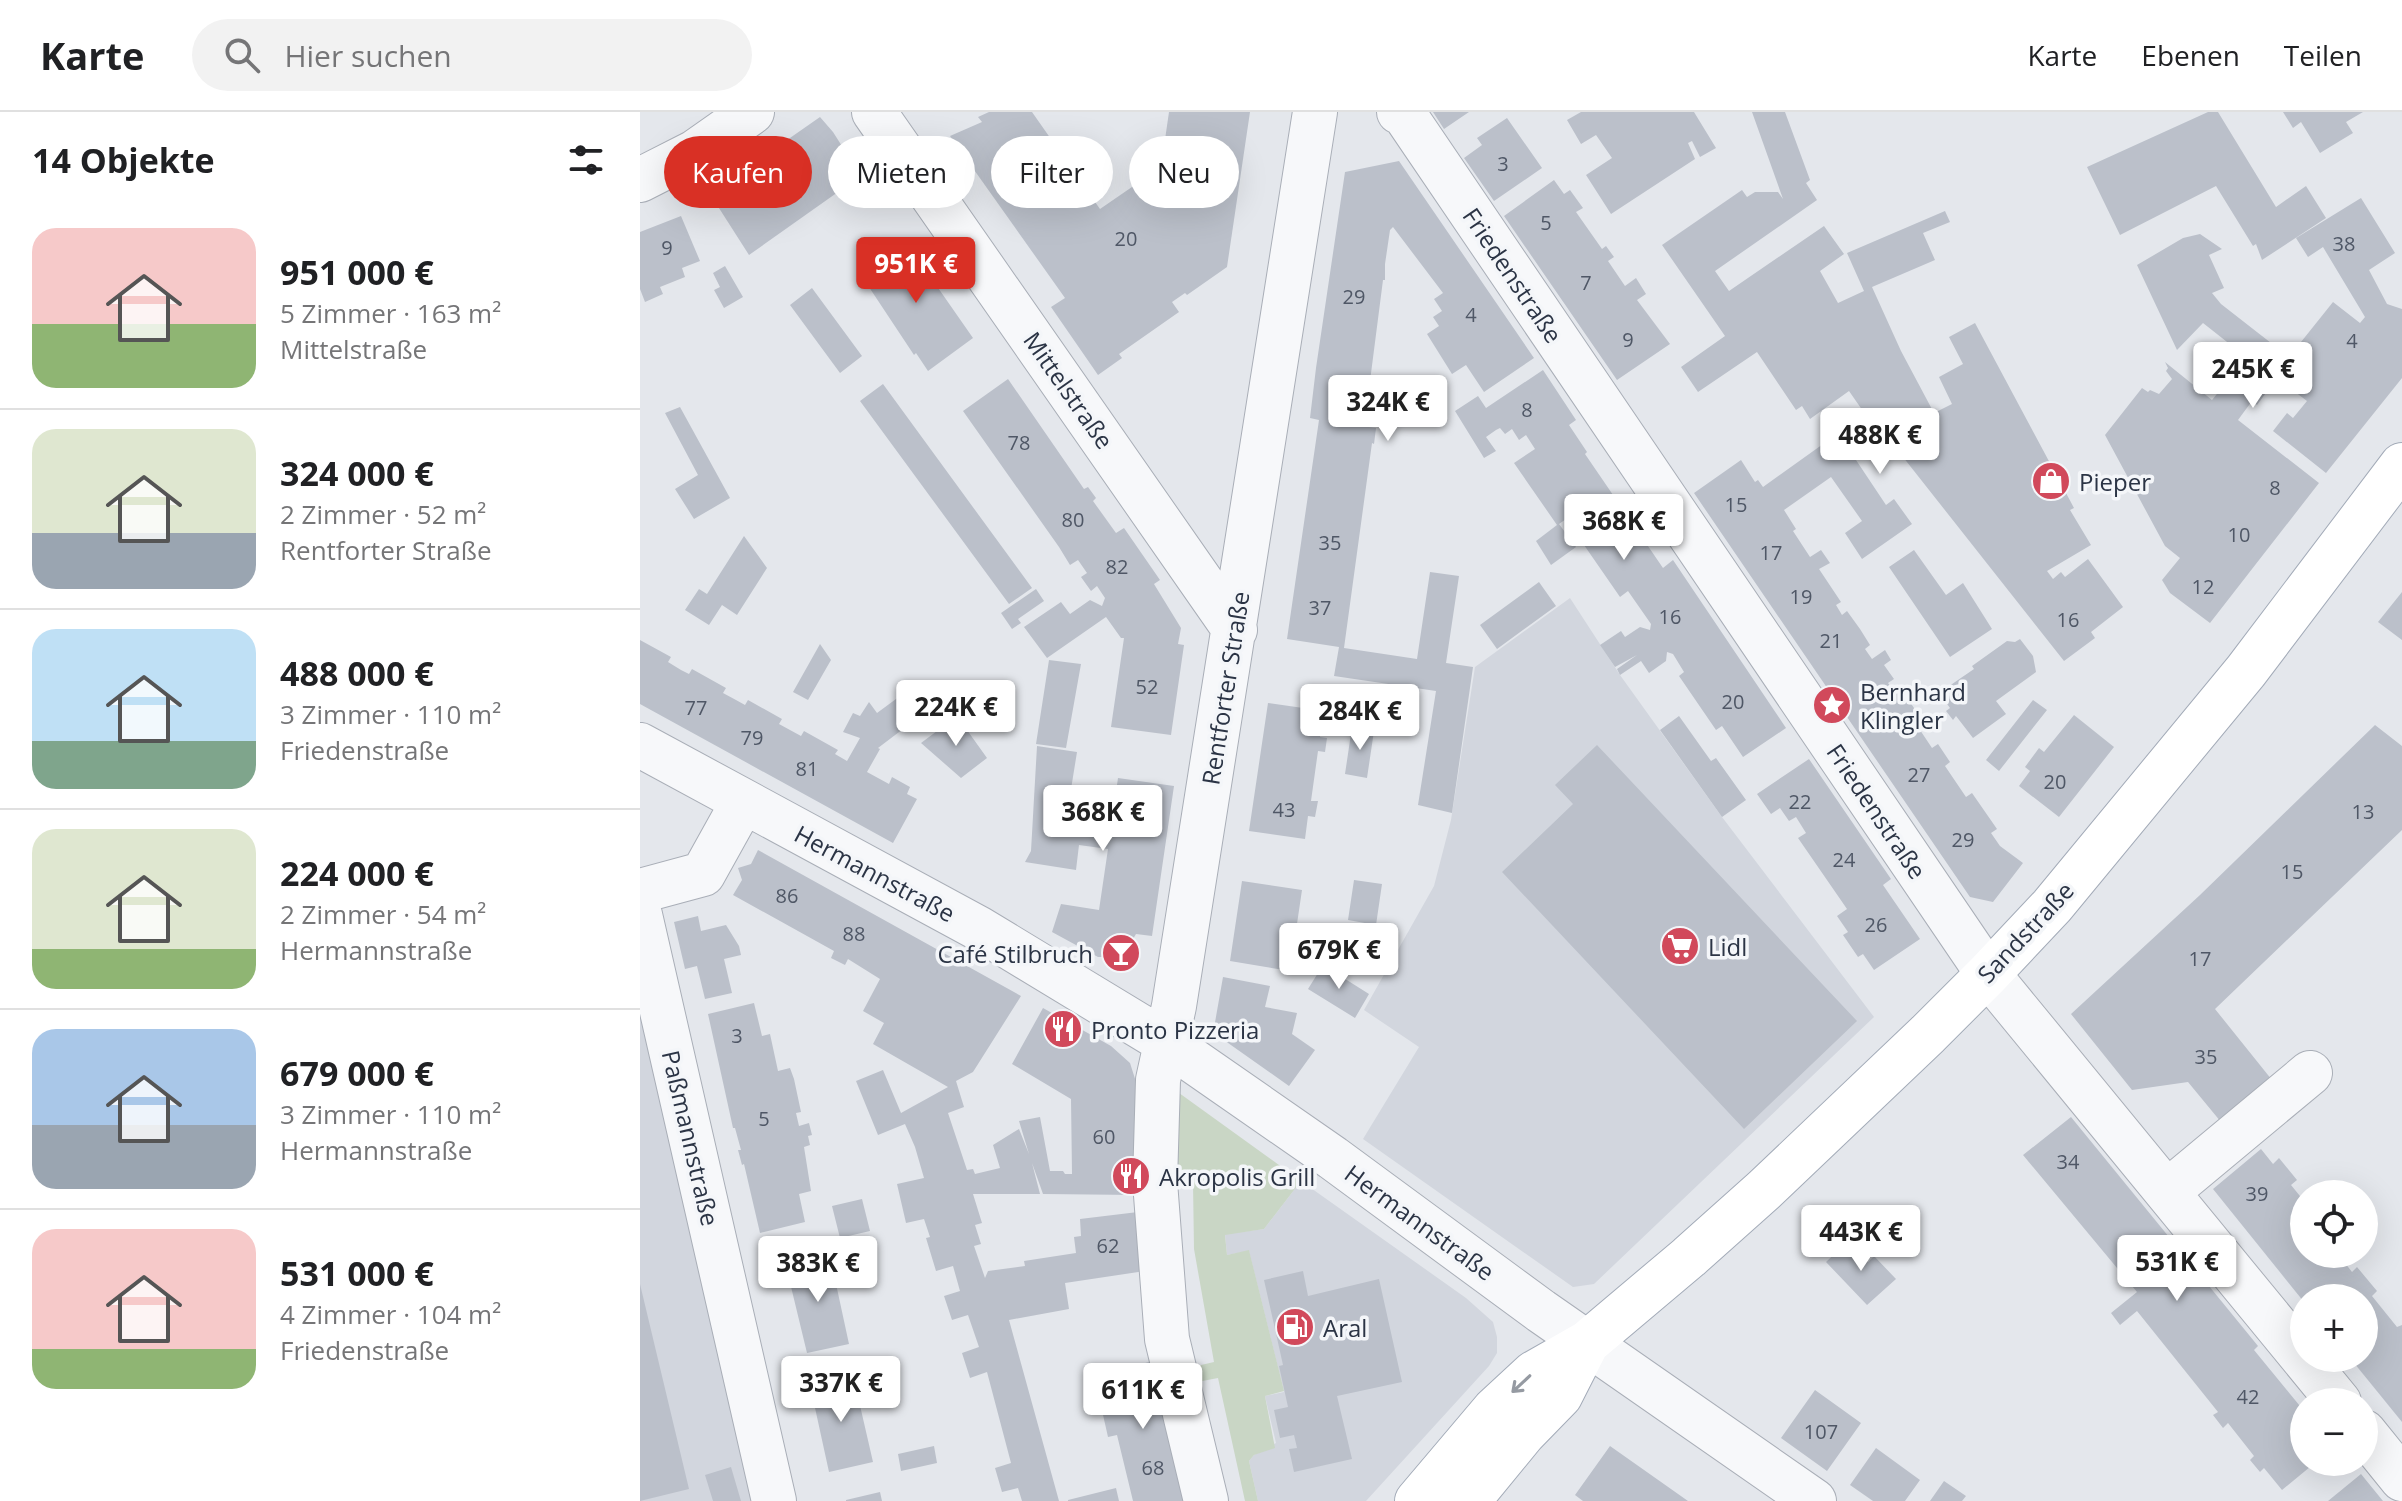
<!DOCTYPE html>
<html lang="de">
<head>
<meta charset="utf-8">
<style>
	body { margin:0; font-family:"Open Sans",sans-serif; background:#f2f2f2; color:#202124; height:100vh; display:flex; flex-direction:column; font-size:30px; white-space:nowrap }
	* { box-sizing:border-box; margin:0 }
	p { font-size:26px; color:#757577 }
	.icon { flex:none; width:44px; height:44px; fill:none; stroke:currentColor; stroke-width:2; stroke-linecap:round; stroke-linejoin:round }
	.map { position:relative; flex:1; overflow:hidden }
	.sheet { display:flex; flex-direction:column; background:#fff; width:640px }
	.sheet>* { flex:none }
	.top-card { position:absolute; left:24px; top:24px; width:760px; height:72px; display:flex; gap:16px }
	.tools { position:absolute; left:1650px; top:1068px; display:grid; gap:16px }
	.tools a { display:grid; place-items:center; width:88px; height:88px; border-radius:50%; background:#fff; box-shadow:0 8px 32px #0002; font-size:40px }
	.price { position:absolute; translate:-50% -68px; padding:0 18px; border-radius:8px; background:#fff; color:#222; font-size:26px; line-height:52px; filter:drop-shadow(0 2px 4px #0008) }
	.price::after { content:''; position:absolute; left:50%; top:48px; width:24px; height:18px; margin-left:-12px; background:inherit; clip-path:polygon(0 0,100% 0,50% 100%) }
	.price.on { background:#d93025; color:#fff }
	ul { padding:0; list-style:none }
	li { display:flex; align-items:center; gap:24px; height:200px; padding:0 32px }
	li+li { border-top:2px solid #e0e0e0 }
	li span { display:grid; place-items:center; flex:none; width:224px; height:160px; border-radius:24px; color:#555 }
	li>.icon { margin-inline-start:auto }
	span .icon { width:96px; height:96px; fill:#fffc; stroke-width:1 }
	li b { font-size:34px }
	h2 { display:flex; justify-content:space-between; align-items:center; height:96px; padding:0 32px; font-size:34px }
	.pill { padding:0 28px; border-radius:36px; background:#fff; box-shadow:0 8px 32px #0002; font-size:28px; line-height:72px }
	.pill.on { background:#d93025; color:#fff }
	header { display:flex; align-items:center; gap:48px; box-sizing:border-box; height:112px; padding:0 40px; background:#fff; border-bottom:2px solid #e0e0e0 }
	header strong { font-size:38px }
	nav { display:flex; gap:44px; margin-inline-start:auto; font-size:28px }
	.search { width:560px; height:72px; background:#f2f2f2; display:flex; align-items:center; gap:20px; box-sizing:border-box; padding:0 28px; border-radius:44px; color:#757577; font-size:30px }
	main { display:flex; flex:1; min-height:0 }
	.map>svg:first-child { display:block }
</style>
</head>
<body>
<header>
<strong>Karte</strong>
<div class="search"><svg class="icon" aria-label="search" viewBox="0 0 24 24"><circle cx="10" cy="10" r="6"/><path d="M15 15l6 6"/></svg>Hier suchen</div>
<nav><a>Karte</a><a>Ebenen</a><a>Teilen</a></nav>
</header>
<main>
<section class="sheet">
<h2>14 Objekte<svg class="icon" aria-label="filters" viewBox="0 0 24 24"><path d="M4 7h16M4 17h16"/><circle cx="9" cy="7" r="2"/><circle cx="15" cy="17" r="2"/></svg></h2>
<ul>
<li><span style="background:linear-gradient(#f6c9c9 60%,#8fb573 0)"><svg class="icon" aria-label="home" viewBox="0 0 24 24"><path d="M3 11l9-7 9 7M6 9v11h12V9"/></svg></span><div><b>951 000 €</b><p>5 Zimmer · 163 m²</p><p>Mittelstraße</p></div></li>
<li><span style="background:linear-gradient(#dfe7d0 65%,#9aa5b1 0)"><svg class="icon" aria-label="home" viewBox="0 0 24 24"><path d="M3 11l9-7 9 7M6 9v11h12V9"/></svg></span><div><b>324 000 €</b><p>2 Zimmer · 52 m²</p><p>Rentforter Straße</p></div></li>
<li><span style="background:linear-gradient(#bfe0f5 70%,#7fa58c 0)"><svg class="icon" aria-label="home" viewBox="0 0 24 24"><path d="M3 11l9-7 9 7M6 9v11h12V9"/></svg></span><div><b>488 000 €</b><p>3 Zimmer · 110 m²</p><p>Friedenstraße</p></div></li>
<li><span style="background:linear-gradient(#dfe7d0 75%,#8fb573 0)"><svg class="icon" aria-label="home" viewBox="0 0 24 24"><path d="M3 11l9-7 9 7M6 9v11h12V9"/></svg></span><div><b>224 000 €</b><p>2 Zimmer · 54 m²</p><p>Hermannstraße</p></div></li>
<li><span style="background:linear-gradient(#a9c7e8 60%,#9aa5b1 0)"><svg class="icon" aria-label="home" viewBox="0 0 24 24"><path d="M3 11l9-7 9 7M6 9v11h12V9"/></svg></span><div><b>679 000 €</b><p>3 Zimmer · 110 m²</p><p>Hermannstraße</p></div></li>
<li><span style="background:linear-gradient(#f6c9c9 75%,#8fb573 0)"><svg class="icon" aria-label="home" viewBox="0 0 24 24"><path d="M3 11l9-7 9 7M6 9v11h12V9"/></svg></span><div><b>531 000 €</b><p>4 Zimmer · 104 m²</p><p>Friedenstraße</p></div></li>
</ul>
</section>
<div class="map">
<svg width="1762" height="1389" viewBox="0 0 1762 1389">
	<rect width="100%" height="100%" fill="#e4e7ec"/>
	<path fill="#d2d6de" d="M930,486L980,563L1082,705L1234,905L954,1172L933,1175L723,1027L779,935L724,898L794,774L811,708L835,555Z
		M0,890L113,1389H0Z
		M661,1069L826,1186L853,1210L857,1225V1241L849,1254L726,1389H618L609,1349L614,1343L636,1331L625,1284L644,1280L609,1139L587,1143L585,1122L624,1117Z"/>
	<path fill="#c9d6c5" d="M528,973L661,1069L624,1117L585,1123L587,1143L609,1138L644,1279L625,1284L635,1336L614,1343L609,1349L618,1389H605L578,1266L552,1271L548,1256L574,1250L554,1137L553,1071L526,1069Z"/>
	<path fill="#bbc0ca" d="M349,0H392L460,97L521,55L529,0H610L587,155L547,183L545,181L532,190L539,200L479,242L482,246L458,263L411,195L425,186L310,24L342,10L338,5Z
		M793,0H829L804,17Z
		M941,0H1054L1076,36L1060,45L1052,29L1048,31L1055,47L971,102L946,63L972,46L956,23L941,32L927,8Z
		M1112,0H1145L1170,68L1166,71L1177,88L1075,159L1089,179L1184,114L1204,142L1180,159L1198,191L1224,179L1207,141L1305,99L1310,110L1283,121L1295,148L1232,175L1261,239L1294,301L1312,292L1299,265L1323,252L1309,225L1335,211L1434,396L1430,398L1451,433L1407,459L1413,467L1421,460L1425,465L1448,447L1483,495L1451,520L1455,526L1424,549L1248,326L1216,348L1246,393L1254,387L1272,412L1222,447L1205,421L1222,409L1191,365L1144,398L1156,417L1153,419L1170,445L1181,438L1190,451L1179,457L1201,490L1196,493L1202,503L1207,499L1220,517L1230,533L1225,537L1232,547L1245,538L1251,548L1244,553L1254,567L1248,571L1256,582L1262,578L1284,611L1278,615L1292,636L1298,632L1310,650L1305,654L1326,685L1332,681L1357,717L1351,721L1360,734L1383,751L1353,790L1330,785L1054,381L1101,348L1115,370L1118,368L1123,375L1225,302L1209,279L1170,307L1162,294L1156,298L1117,240L1058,280L1041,255L1085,224L1022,133L1102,78L1107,85L1115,80H1138L1143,87Z
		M1568,0H1578L1636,95L1666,74L1686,106L1622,148L1616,132L1613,134L1576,74L1480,123L1447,55Z
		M1643,0H1723L1706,10L1713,21L1680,41L1661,10L1653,16Z
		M180,5L193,20L221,64L204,76L208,83L203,86L198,80L109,143L70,82Z
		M867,6L902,56L854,89L824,46L842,33L837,26Z
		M759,49L894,246L844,280L826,253L812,262L787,222L799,214L793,205L802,199L794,187L803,181L753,115L750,118L745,152V168H743L725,308H722V314L736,316L734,332L732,331L704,536L777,547L790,460L819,464L806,551L833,555L812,701L778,693L796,579L694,564L699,535L647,527L679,308L670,306L676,256L705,60Z
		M914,68L924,82L930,78L943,96L936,100L962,137L966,134L974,145L968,149L985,174L996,166L1006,182L997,188L1030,232L977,268L864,104Z
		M1721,86L1755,141L1729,158L1747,192L1762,197V266L1686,361L1633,319L1647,301L1653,306L1667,289L1637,266L1617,293L1612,289L1598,308L1679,371L1570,511L1530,481L1522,468L1540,446L1525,434L1465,323L1502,276L1508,280L1510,278L1519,282L1532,267L1526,259L1528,256L1525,250L1572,288L1590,266L1598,274L1615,252L1563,211L1537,238L1497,153L1543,126L1560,122L1582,137L1569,143L1584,176L1572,181L1581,192L1649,245L1693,190L1720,211L1725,205L1683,135L1668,145L1656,126Z
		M41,104L60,149L42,156L45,165L20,175L23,182L5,190L0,177V120Z
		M264,127L333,226L288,259L276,241L274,243L219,160Z
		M85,154L103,185L84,196L74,178L80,175L73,161Z
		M172,176L222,244L200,261L150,193Z
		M903,258L936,308L929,313L947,340L945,342L1023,456L1033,448L1146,616L1103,645L1082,614L1076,618L1039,564L1044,560L1033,542L1027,540L1026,549L1009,561L1001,549L980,563L977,557L997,543L975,555L960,533L981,519L985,525L1000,515L1010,518L1011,512L988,479L980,485L926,407L919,412L936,435L911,453L896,429L917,413L874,351L895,337L886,323L879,328L872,317L865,322L860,316L856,318L846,325L856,339L844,346L815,299L838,284L846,296Z
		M368,267L444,377L448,375L456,386L453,389L476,421L484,416L520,468L514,472L541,516L538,532L544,533L531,623L471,615L484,526H481L466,505L407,546L384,515L421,490L430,502L450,488L462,494L465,486L457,474L451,479L441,465L447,461L438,448L430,453L419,435L323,299Z
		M243,272L392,476L369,492L220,289Z
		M40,295L90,386L54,407L35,377L58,363L25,301Z
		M104,424L127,456L97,503L82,493L69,513L45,498L59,477L67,482Z
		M1274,438L1306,483L1323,471L1352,517L1310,545L1249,455Z
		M899,470L916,494L857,537L840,513Z
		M396,477L404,489L378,507L381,511L372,517L361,501Z
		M1762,480V528L1738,510Z
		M1380,527L1393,544L1396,560L1356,589L1366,602L1333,626L1316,604L1313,608L1306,599L1310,596L1299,581L1334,557L1332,554L1367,529L1375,530Z
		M0,528L31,545L28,550L41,558L49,562L52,557L86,576L83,581L96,588L105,593L108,588L142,607L139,612L161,624L164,619L198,638L195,642L207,649L220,626L203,620L213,601L220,604L229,590L237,601L275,573L292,595L238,636L240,637L227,660L249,672L252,665L270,675L267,682L277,687L253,731L0,592Z
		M180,532L191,548L168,588L153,580Z
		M409,548L441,552L426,636L396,632Z
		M1393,588L1407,598L1359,659L1346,648Z
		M628,591L684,599L680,625L687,626L685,640L678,639L671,689H678L675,705L668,704L665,727L609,719Z
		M1434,603L1474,635L1419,705L1379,674L1390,659L1385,655L1399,636L1404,640Z
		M317,604L347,646L321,666L281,631Z
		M1039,604L1071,649L1076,646L1106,688L1082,705L1020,618Z
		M1735,613L1762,634V718L1575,897L1632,968L1581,1010L1548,970L1492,978L1431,902L1560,783Z
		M712,615L734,619L727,666L705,662Z
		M957,633L1217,909L1104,1017L862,760L933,692L915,673Z
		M397,634L437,640L427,702L472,708L478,666L534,674L512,824L496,822L486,839L478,845H458L412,820L421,792L459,798L468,737L439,733L436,758L385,750L391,739Z
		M1169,647L1251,767L1243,773L1280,827L1234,858L1223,842L1218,845L1203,823L1208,820L1197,804L1207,797L1158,726L1166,721L1156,705L1149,709L1140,696L1131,702L1117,682Z
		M118,738L381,884L333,960L316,969L324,995L308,1001L327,1058L333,1057L335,1062L360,1056L353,1033L379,1017L389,1042L379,1009L400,1005L410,1059H423L425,1062H432L431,987L372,952L403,896L471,934L490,951L497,973V1083L403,1082L392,1051L400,1082H333L342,1111L335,1113L341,1132L334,1134L345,1166L348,1159L385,1154L384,1149L436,1141L434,1125L441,1124L440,1107L498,1100L505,1159L425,1171L429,1197L369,1208L419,1389H382L378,1376L362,1380L355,1356L371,1351L347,1260L330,1266L322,1241L339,1235L328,1203L312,1208L304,1184L320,1179L313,1154L296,1159L286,1126L290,1125L284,1107L266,1111L257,1072L284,1066L275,1035L265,1012L238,1023L216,969L243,958L261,1001L308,975L233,932L244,911L223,899L240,867L208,847L205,853L191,846L194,839L93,783L102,768L98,756L111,752Z
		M714,768L742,772L736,813L708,808Z
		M602,769L662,778L650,859L590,849Z
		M58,804L61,819L86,813L99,834L101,843L84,847L92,881L65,887L57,854L45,857L34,810Z
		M683,853L729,882L715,906L668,877Z
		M583,865L630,874L625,895L657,901L652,922L675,938L649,974L581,926L574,916Z
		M114,891L122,924L130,922L138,959L150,956L154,967L161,1000L156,1001L159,1014L169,1011L172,1023L168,1024L170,1033L164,1035L171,1079L159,1082L165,1110L120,1121L104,1052L102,1053L98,1038H101L95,1016H93L68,902Z
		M1431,1005L1618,1234L1614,1238L1664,1299V1350H1676L1642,1378L1624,1356L1620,1360L1610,1348L1614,1344L1588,1311L1583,1316L1573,1303L1578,1300L1497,1199L1480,1213L1471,1201L1497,1180L1383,1043Z
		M1621,1037L1633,1052L1639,1046L1657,1068L1651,1073L1664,1089V1142H1698L1712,1160L1717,1155L1737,1179L1732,1184L1757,1215L1762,1213V1310L1710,1246H1724V1186H1664V1190L1573,1077Z
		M222,1087L230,1119L200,1126L192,1094Z
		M1208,1129L1228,1150L1234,1144L1256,1167L1227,1193L1186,1150Z
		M190,1144L209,1232L167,1241L146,1154Z
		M663,1159L668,1184L739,1167L762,1270L697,1284L712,1347L654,1360L649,1337L657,1336L654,1323L640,1326L634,1298L648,1295L639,1254L643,1253L624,1168Z
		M0,1172L49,1377L0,1389Z
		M518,1248L550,1389H493L477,1323L468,1325L454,1263Z
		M213,1263L233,1350L189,1360L170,1273Z
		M1175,1278L1221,1311L1187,1359L1141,1326Z
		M294,1334L297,1351L261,1359L258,1342Z
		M970,1334L1048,1389H943L935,1383Z
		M1236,1336L1280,1368L1265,1389H1233L1210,1373Z
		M91,1355L101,1389H73L65,1363Z
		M1721,1362L1743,1389H1688Z
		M1304,1369L1326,1384L1322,1389H1290Z
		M476,1376L479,1389H428V1388Z
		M240,1380L242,1389H206V1388Z"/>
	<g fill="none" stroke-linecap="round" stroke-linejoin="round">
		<g stroke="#a9aeb7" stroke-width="46">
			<path id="minor" d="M234,0L595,518
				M759,0L764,2L1348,862L1699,1290
				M0,68L55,40L112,0
				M0,633L338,816L526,930L693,1046L901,1199L1174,1389
				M0,779L63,762L103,690
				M0,803L134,1389
				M1527,1080L1670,961
				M1724,1320L1762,1367
				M566,1389L527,1227L515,1070L518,968L534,894L675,0"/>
		</g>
		<g stroke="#a3abb8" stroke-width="46">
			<path id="major" d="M777,1389L854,1298L894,1261L947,1231L1049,1145L1124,1078L1288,922L1348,862L1412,794L1606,559L1762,353
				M828,1389L883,1322L920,1284L947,1231"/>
		</g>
		<use href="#minor" stroke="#f7f8fa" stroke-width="44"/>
		<use href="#major" stroke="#fff" stroke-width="44"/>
	</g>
	<defs><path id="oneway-shaft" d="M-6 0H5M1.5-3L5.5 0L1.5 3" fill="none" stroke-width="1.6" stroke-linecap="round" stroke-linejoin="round" transform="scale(2)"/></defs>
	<use stroke="#959aa2" href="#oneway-shaft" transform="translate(881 1272) rotate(137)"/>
	<defs>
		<g id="shop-disc" transform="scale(2)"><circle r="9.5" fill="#d1495b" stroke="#f4f6f9"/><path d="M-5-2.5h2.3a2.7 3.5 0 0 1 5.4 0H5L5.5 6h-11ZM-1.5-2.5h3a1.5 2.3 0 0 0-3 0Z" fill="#fff"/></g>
		<g id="sight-disc" transform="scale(2)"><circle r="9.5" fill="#d1495b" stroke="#f4f6f9"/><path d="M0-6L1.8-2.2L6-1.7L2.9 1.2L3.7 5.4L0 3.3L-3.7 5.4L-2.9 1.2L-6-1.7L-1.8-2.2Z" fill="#fff"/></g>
		<g id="supermarket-disc" transform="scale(2)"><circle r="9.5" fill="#d1495b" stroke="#f4f6f9"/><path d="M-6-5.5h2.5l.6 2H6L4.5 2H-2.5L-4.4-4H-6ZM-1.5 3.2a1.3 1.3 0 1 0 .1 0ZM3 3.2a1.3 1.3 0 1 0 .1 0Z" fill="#fff"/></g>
		<g id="bar-disc" transform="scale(2)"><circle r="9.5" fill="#d1495b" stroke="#f4f6f9"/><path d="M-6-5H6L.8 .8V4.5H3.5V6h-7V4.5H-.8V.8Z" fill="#fff"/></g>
		<g id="restaurant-disc" transform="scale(2)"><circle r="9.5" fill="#d1495b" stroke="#f4f6f9"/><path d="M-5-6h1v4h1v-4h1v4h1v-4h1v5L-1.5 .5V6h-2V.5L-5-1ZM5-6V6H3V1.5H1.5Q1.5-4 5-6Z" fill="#fff"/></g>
		<g id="fuel-disc" transform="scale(2)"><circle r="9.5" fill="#d1495b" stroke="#f4f6f9"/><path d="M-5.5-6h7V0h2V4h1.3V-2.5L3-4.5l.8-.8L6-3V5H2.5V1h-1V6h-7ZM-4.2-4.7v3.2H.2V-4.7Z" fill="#fff"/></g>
	</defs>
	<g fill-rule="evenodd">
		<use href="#shop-disc" x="1411" y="369"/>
		<use href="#sight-disc" x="1192" y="593"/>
		<use href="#supermarket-disc" x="1040" y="834"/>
		<use href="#bar-disc" x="481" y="841"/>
		<use href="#restaurant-disc" x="423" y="917"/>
		<use href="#restaurant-disc" x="491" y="1064"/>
		<use href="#fuel-disc" x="655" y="1215"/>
	</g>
	<g text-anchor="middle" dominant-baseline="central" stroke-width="7" stroke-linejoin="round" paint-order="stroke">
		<g font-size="20" fill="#4f5766">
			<text x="863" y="51">3</text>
			<text x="906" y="110">5</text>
			<text x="486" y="126">20</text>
			<text x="1704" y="131">38</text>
			<text x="27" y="135">9</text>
			<text x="946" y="170">7</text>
			<text x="714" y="184">29</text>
			<text x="831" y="202">4</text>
			<text x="988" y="227">9</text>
			<text x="1712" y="228">4</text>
			<text x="887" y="297">8</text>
			<text x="379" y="330">78</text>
			<text x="1635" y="375">8</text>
			<text x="1096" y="392">15</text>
			<text x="433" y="407">80</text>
			<text x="1599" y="422">10</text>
			<text x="690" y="430">35</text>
			<text x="1131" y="440">17</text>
			<text x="477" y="454">82</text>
			<text x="1563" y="474">12</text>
			<text x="1161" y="484">19</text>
			<text x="680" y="495">37</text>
			<text x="1030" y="504">16</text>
			<text x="1428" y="507">16</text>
			<text x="1191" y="528">21</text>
			<text x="507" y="574">52</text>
			<text x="1093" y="589">20</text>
			<text x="56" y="595">77</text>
			<text x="112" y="625">79</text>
			<text x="167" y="656">81</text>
			<text x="1279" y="662">27</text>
			<text x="1415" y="669">20</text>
			<text x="1160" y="689">22</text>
			<text x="644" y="697">43</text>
			<text x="1723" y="699">13</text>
			<text x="1323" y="727">29</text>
			<text x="1204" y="747">24</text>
			<text x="1652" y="759">15</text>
			<text x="147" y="783">86</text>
			<text x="1236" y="812">26</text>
			<text x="214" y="821">88</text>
			<text x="1560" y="846">17</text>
			<text x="97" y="923">3</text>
			<text x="1566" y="944">35</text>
			<text x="124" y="1006">5</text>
			<text x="464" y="1024">60</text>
			<text x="1428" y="1049">34</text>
			<text x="1617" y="1081">39</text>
			<text x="468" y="1133">62</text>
			<text x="1608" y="1284">42</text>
			<text x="1181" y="1319">107</text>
			<text x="513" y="1355">68</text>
		</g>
		<g font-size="24" fill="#2b3445" stroke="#f4f6f9">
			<text transform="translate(873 163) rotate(56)">Friedenstraße</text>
			<text transform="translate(429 278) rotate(55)">Mittelstraße</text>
			<text transform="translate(585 576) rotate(-81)">Rentforter Straße</text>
			<text transform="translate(1237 699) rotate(56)">Friedenstraße</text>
			<text transform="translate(235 761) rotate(28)">Hermannstraße</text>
			<text transform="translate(1385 820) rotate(-47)">Sandstraße</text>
			<text transform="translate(51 1026) rotate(77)">Paßmannstraße</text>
			<text transform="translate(780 1110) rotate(36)">Hermannstraße</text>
		</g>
		<g font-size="24" fill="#2b3445" stroke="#f4f6f9" text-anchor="start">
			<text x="1439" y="369">Pieper</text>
			<text x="1220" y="579">Bernhard<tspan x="1220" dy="28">Klingler</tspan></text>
			<text x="1068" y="834">Lidl</text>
			<text x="453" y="841" text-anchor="end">Café Stilbruch</text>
			<text x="451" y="917">Pronto Pizzeria</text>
			<text x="519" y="1064">Akropolis Grill</text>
			<text x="683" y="1215">Aral</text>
		</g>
	</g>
</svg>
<div class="tools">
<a><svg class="icon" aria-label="locate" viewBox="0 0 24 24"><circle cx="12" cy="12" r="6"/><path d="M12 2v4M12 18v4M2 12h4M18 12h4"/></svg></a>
<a>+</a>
<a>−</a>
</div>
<b class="price on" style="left:276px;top:193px">951K €</b>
<b class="price" style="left:1613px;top:298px">245K €</b>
<b class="price" style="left:748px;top:331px">324K €</b>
<b class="price" style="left:1240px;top:364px">488K €</b>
<b class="price" style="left:984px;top:450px">368K €</b>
<b class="price" style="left:316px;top:636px">224K €</b>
<b class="price" style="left:720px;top:640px">284K €</b>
<b class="price" style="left:463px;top:741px">368K €</b>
<b class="price" style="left:699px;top:879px">679K €</b>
<b class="price" style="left:1221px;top:1161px">443K €</b>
<b class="price" style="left:1537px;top:1191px">531K €</b>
<b class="price" style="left:178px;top:1192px">383K €</b>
<b class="price" style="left:201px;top:1312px">337K €</b>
<b class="price" style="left:503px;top:1319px">611K €</b>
<div class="top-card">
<a class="pill on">Kaufen</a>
<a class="pill">Mieten</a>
<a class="pill">Filter</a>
<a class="pill">Neu</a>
</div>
</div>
</main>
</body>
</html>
